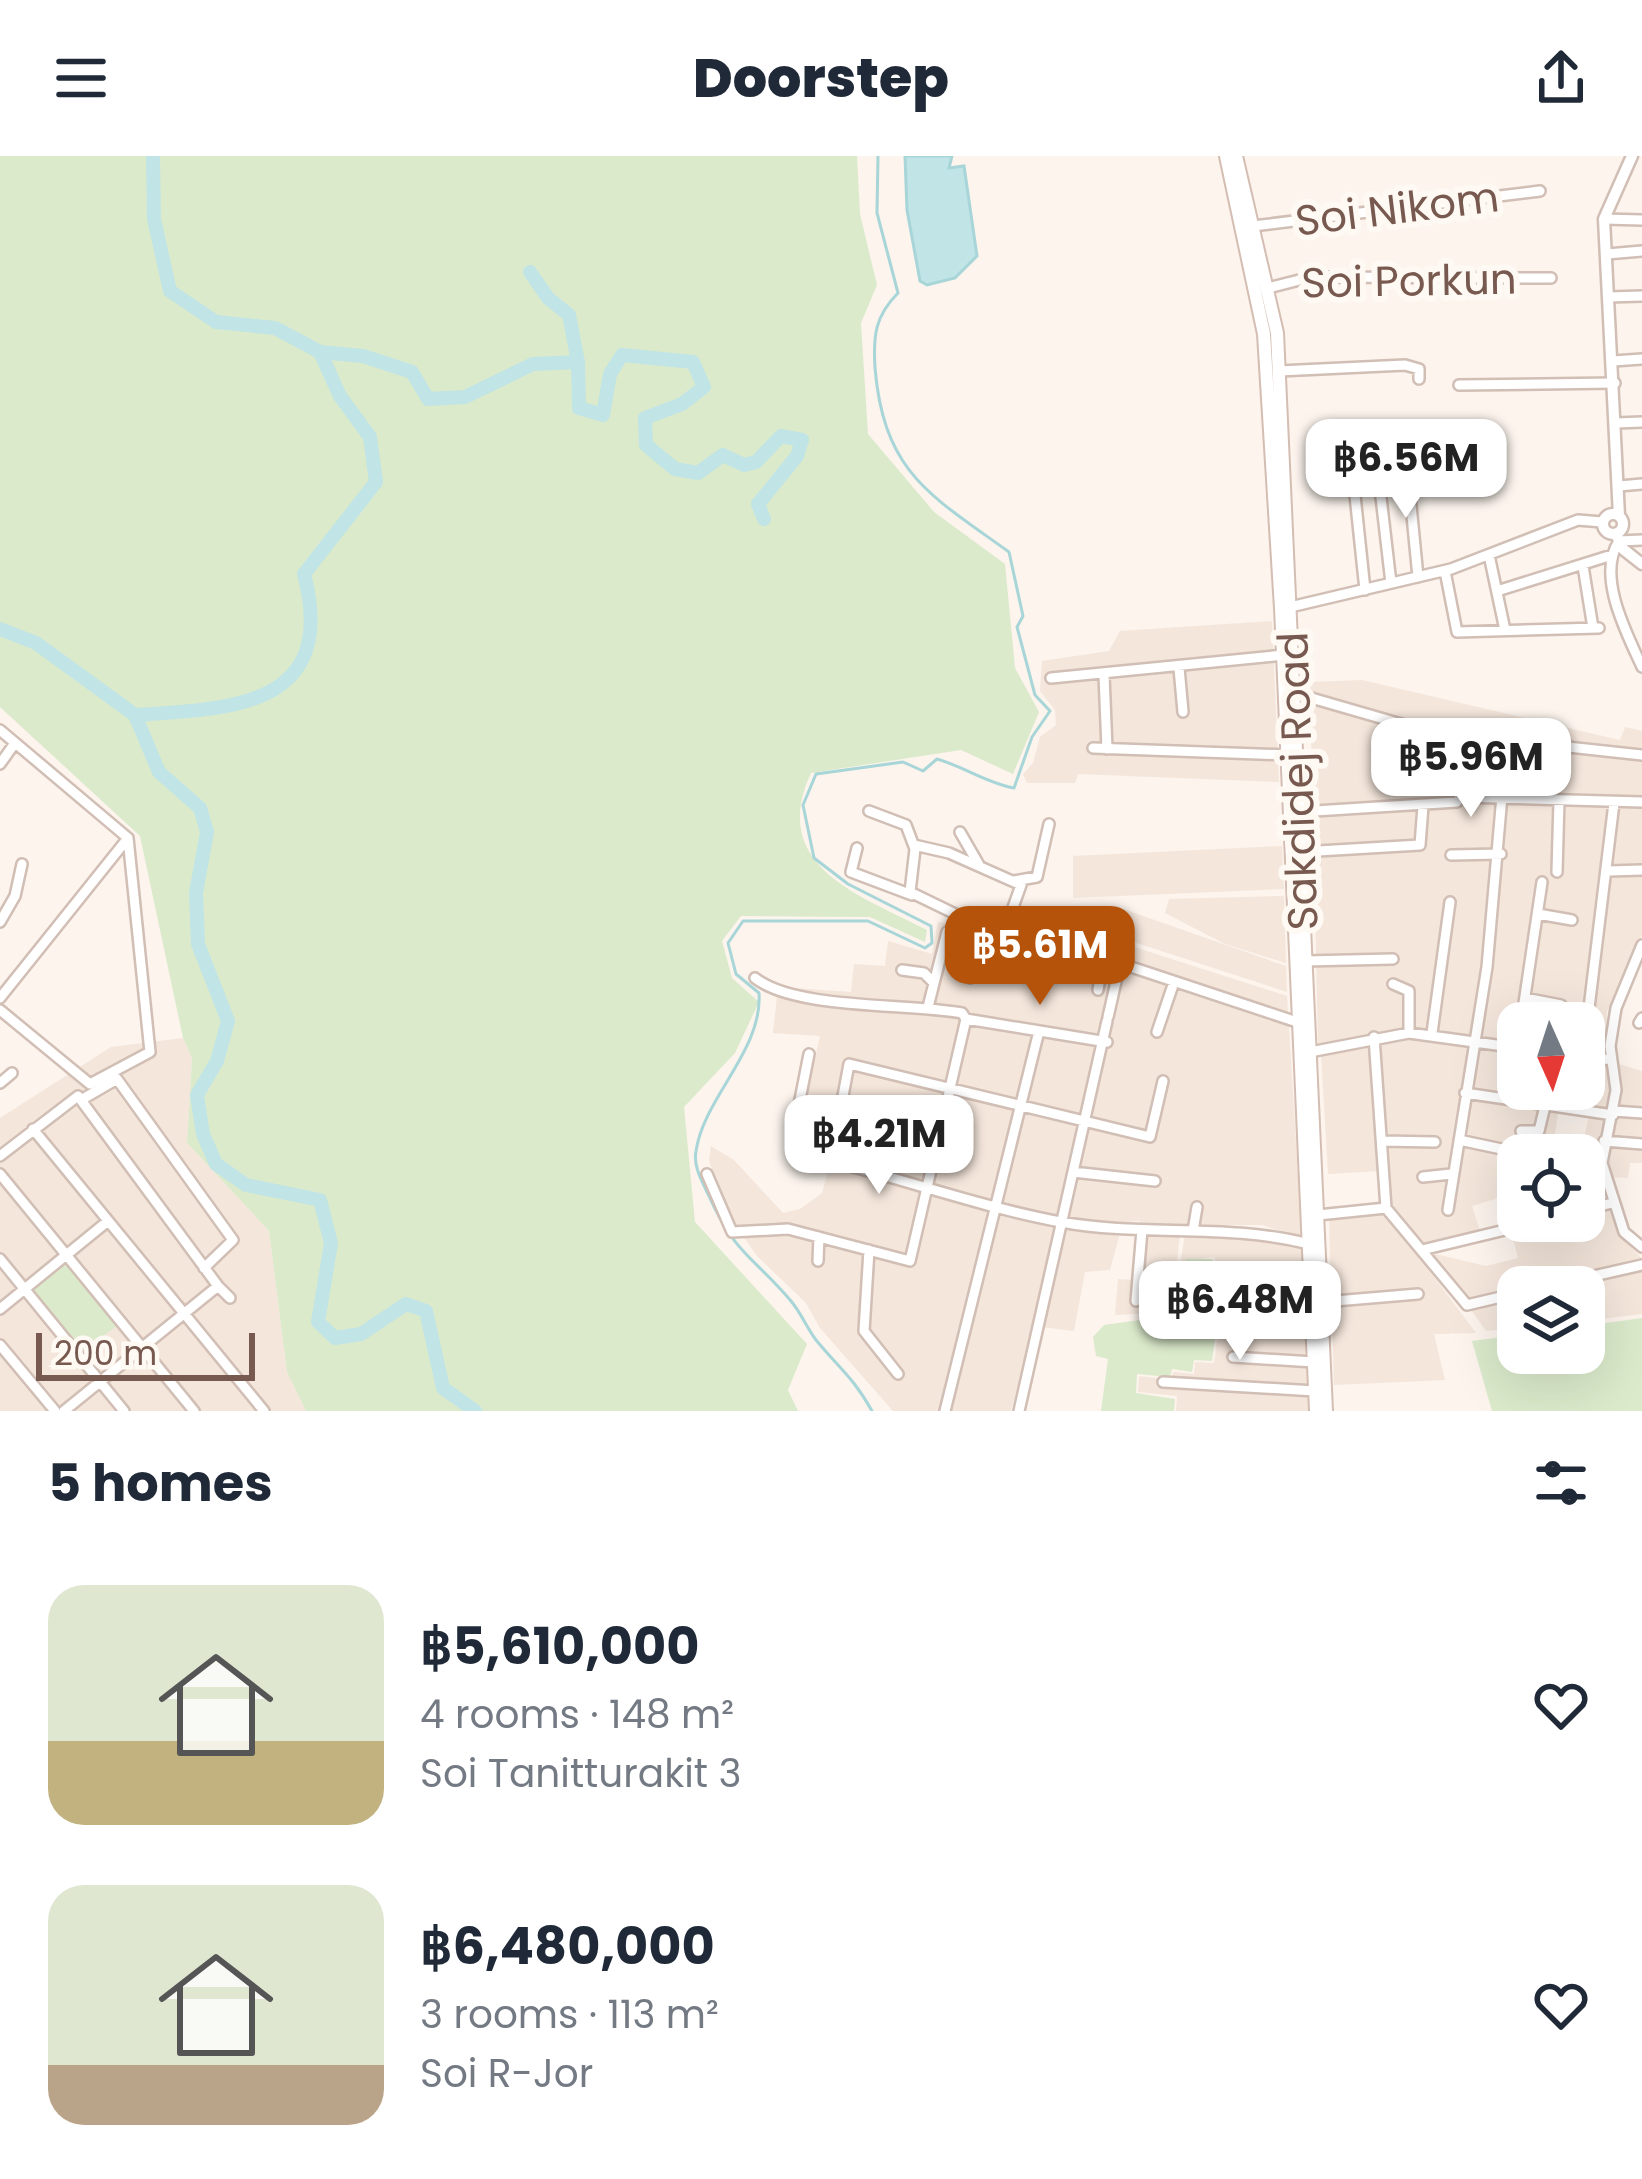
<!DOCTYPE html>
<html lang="en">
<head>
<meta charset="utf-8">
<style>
	body { margin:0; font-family:Poppins,sans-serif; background:#f6f6f7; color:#1f2937; height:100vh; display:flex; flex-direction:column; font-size:45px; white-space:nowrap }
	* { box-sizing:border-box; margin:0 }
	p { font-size:39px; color:#747a83 }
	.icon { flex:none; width:66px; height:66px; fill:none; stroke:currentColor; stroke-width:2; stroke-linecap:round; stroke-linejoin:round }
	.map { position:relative; height:1255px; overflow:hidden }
	.panel { display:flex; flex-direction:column; background:#fff; flex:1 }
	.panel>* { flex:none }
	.needle { width:78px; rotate:177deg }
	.tools { position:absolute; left:1497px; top:846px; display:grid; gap:24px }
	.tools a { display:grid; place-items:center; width:108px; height:108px; border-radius:24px; background:#fff; box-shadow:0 12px 48px #0002; font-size:60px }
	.scale { position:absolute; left:36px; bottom:30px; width:219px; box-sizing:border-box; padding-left:12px; border:6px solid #77594f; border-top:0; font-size:33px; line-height:42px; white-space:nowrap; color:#77594f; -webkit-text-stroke:9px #fef9f3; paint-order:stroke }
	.price { position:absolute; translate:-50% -102px; padding:0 27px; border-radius:24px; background:#fff; color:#222; font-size:39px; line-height:78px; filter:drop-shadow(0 3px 6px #0008) }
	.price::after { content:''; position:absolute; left:50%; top:72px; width:36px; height:27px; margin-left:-18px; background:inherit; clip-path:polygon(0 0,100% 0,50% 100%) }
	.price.selected { background:#b45309; color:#fff }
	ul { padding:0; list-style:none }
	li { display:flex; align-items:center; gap:36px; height:300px; padding:0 48px }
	li span { display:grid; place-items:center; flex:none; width:336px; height:240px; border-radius:36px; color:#555 }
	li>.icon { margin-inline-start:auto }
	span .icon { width:144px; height:144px; fill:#fffc; stroke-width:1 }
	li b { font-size:51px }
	h2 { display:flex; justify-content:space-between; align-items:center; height:144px; padding:0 48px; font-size:51px }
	header { display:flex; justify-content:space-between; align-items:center; height:156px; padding:0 48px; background:#fff; font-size:54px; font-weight:800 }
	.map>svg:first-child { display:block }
</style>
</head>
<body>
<header><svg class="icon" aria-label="menu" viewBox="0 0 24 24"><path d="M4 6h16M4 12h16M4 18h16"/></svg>Doorstep<svg class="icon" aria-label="share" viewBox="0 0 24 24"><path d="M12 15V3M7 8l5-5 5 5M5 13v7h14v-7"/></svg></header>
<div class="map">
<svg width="1642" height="1255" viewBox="0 0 1642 1255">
	<rect width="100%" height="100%" fill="#fcf4ed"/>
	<path fill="#f4e6db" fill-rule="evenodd" d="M1272,465L1279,626L1078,618L1075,627H1027L1023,618L1033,607L1040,581L1056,569L1055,554L1040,535L1042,505L1109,495L1120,475Z
		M1362,524L1620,584L1625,571L1642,575V779L1607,855L1605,900L1614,933L1608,954L1560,945L1552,997L1502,990L1498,1042L1472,1050L1480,1075L1413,1093L1476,1177L1434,1178L1445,1224L1334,1229L1329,1062L1386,1058L1375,877L1318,889L1310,526ZM1518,867H1584V933H1518Z
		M1282,690L1284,733L1073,742V700Z
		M1284,740L1286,807L1225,788L1165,757L1169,743Z
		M1120,752L1286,810L1287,836L1112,779Z
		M938,766L1097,794L1103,781L1287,840L1302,1083L1263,1069H1181L1177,1106L1150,1157L1115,1159L1118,1123L1134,1124L1139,1079L1140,1065L1123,1066L1110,1114L1085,1116L1074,1175L1033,1170L1011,1255H893L820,1172L806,1147L757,1100L730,1062L709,1005L711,990L734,1004L783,1057L800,1053L822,1037L828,1015L812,1009L820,970L801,965L820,880L773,877L778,831L851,836L854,808L885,810L888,785L932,798Z
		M183,882L192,902L187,987L269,1075L287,1216L306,1255H0V962L111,891Z
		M1371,885L1380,1015L1328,1018L1321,897Z
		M1619,908L1642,915V1007H1630L1628,1022L1610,1021L1605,1007L1623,934Z
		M1589,960L1607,962L1597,1000L1606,1046L1619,1078L1642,1103V1158L1584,1165V1131H1518V1172L1486,1175L1431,1097L1486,1110L1518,1102L1502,1041L1518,1037V1065H1584L1580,999Z
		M1185,1077L1262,1080L1304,1091L1310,1255H1176L1177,1240L1138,1236L1139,1220L1171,1224L1173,1216L1194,1218L1195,1206L1214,1207L1220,1164L1250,1166L1233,1124L1226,1126L1214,1101L1181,1105Z"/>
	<path fill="#dbeacb" d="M0,0H857L860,58L877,129L861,167L868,278L934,356L1005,408L1015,512L1039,556L1013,618L961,594L811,617C768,710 859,739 927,774L925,786L870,761L741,760L722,785L732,822L759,846L735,897L684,951L695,1066L807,1188L788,1234L798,1255H306L287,1216L269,1075L187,987L192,902L183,882L140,680L0,551Z
		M1186,1103H1212L1225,1129L1231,1127L1247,1164L1218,1162L1212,1205L1194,1204L1192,1216L1172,1213L1170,1221L1137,1218L1136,1237L1175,1243L1174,1255H1101L1108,1203L1096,1200L1093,1181L1104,1169L1154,1162Z
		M66,1105L118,1169L82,1196L30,1134Z
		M1642,1162V1255H1492L1472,1185L1518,1179V1197H1584V1170Z"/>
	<path fill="#c1e4e6" stroke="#a8d5d7" stroke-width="3" d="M905,0H952L949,12L964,10L977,100L955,122L927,129L920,125L907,54Z"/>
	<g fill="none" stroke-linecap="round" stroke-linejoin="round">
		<path stroke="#a8d5d7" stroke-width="3" d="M872,1255C853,1221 839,1212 816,1184C807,1172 801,1157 791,1145C753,1100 735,1099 708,1038C702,1025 693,1010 696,995C704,941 763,894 759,837L736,818L728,787L743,765H868L925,792L932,787L931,770L848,728L814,702L803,649L816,618L903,606L923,615L937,603C965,611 986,627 1014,632L1032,581L1050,555L1035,539L1017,471L1023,460L1009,396C930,339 884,317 875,212C873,180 875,160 898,137L877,57L878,0"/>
		<path stroke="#c1e4e6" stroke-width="14" d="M153,0L154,63L170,135L216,166L275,172L320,196L363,200L412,216L428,243L465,241L533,208L578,206L579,252L603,259L610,218L622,199L693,206L704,231L682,248L645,262L646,289L675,313L698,317L723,299L744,309L756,306L781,280L802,284L797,300L758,348L764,363
			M530,116L548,142L569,159L578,206
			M0,473L36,487L135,559L159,616L200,652L207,676L196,737L198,788L228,865L217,905L197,939L203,978L216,1008L246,1029L320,1044L331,1087L318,1166L335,1182L361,1178L406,1148L426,1155L443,1232L475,1255
			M135,559C232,553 339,551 304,418L376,326L370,281L340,240L320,196"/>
		<g stroke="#d1beb4" stroke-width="14">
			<path id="minor" d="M1604,63L1642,64
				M1253,70L1540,35
				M1607,98L1642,95
				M1268,132L1311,121L1551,122
				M1608,141L1642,140
				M1613,205L1642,203
				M1279,215L1405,209L1419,213V223
				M1459,229L1615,227
				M1616,267L1642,266
				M1379,325L1405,324L1409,329L1418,421
				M1619,330L1642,328
				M1642,384L1619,385C1596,420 1627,478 1642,511
				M1489,399L1505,474
				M1583,410L1593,472
				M1445,415L1457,476L1599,472
				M1365,434L1352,311L1377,307L1391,427
				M1497,435L1612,399
				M1286,452L1451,413L1578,364L1602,366
				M1179,512L1183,556
				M1104,519L1107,593
				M1051,522L1284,499
				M1294,537L1429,576L1642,599
				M0,574L128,682L150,896L90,928L0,854
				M1093,592L1288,599
				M0,608L15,587
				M869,655L906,669L915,693L910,736L978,769L990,783
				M1299,656L1457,646L1460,641L1642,646
				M960,676L979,709
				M914,689L949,697L1021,729L1001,785
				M857,692L851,716L912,739
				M1301,696L1420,689L1423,650
				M1451,699L1501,698
				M1609,715L1642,714
				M1557,716L1559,645
				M1014,725L1037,721L1049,668
				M1538,758L1572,764
				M0,766L15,740L22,708
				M1642,789L1616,852L1610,890L1616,934L1602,1007L1624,1076L1642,1091
				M1305,805L1393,803
				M902,814L924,817L933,826
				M1000,815L1005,786
				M970,822L979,781
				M1393,828L1409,835V877
				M1098,834L1103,803
				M0,842L128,682
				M1525,842L1561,849
				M928,851L947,776L1110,804L1297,866
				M1108,861L1120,808
				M966,863L1107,886
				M1521,867L1542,726
				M1639,867L1642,862
				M1157,876L1174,826
				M1432,877L1450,746
				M1374,881L1386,1052
				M1584,893L1614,647
				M1310,896L1409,877L1518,892
				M809,898L796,964L938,996
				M1584,904L1611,903
				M0,927L12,917
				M1465,937L1613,959
				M81,944L117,923L233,1084L204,1112
				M1614,955L1642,957
				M837,972L849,908L1150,981L1163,925
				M33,973L264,1255
				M1521,975H1539L1546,946
				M1459,984L1511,995
				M1383,985L1435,986
				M1604,985L1642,988
				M0,1000L78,940L218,1130
				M838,1007C912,1026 986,1052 1061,1066C1143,1081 1228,1067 1309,1088
				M1073,1016L1155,1025
				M0,1018L194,1255
				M707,1018L732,1076L788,1073L910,1105L966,863L962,857C907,847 796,854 755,822
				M1423,1021L1451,1018
				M1386,1052L1467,1149L1518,1137
				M1448,1054L1487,811L1504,617
				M1584,1054L1612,1047
				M1318,1059L1386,1052
				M1193,1075L1197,1051
				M869,1094L864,1175L898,1218
				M1422,1094L1542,1065
				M0,1103L124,1255
				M818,1105L819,1081
				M1545,1131L1642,1109
				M1136,1145L1142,1074
				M1323,1146L1418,1138
				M0,1153L108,1065
				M0,1189L55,1255
				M1233,1201L1314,1206
				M1163,1226L1315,1235
				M64,1255L218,1130L230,1142
				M945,1255L1039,875
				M1019,1255L1107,865"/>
		</g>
		<g stroke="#d1beb4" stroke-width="15">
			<path id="tertiary" d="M1603 368a10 10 0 1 1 20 0a10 10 0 1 1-20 0Z
				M1619,360L1604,63L1632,0
				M1616,378L1623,393L1642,408"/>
		</g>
		<g stroke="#d4bdb2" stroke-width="16">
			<path id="secondary" d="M1226,0L1264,178L1281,452L1316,1255
				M1236,0L1277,177L1326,1255"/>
		</g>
		<use href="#minor" stroke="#fff" stroke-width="9"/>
		<use href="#tertiary" stroke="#fff" stroke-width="10"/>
		<use href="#secondary" stroke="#fff" stroke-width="12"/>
	</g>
	<g text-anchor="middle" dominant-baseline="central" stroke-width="12" stroke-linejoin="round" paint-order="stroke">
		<g font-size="42" fill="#77594f" stroke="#fef9f3">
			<text transform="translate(1397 53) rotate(-7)">Soi Nikom</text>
			<text transform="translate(1409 125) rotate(-1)">Soi Porkun</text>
			<text transform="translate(1298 625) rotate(-92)">Sakdidej Road</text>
		</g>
	</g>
</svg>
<div class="tools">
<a><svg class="needle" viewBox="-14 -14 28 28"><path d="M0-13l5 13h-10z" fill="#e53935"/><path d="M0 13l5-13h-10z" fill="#747a83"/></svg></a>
<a><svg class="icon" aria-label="locate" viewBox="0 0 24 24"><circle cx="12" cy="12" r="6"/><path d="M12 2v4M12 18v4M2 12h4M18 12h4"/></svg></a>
<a><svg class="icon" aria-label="layers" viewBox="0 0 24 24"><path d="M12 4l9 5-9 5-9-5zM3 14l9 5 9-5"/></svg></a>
</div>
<div class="scale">200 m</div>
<b class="price" style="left:1406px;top:365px">฿6.56M</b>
<b class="price" style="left:1471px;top:664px">฿5.96M</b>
<b class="price selected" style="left:1040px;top:852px">฿5.61M</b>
<b class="price" style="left:879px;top:1041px">฿4.21M</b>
<b class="price" style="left:1240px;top:1207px">฿6.48M</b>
</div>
<section class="panel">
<h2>5 homes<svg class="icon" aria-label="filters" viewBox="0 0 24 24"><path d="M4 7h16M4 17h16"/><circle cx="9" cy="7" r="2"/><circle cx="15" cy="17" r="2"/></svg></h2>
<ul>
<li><span style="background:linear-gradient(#dfe7d0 65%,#c2b280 0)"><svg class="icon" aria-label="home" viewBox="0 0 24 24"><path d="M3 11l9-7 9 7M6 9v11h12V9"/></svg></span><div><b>฿5,610,000</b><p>4 rooms · 148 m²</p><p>Soi Tanitturakit 3</p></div><svg class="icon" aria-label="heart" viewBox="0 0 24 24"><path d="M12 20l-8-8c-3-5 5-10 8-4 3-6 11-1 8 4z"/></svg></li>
<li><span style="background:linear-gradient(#dfe7d0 75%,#b9a48a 0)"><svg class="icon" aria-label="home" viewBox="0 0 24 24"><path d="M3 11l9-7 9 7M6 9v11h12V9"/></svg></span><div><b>฿6,480,000</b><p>3 rooms · 113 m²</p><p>Soi R-Jor</p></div><svg class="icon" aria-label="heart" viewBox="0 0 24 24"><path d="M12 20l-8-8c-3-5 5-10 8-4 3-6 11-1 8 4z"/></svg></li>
</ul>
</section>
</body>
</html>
